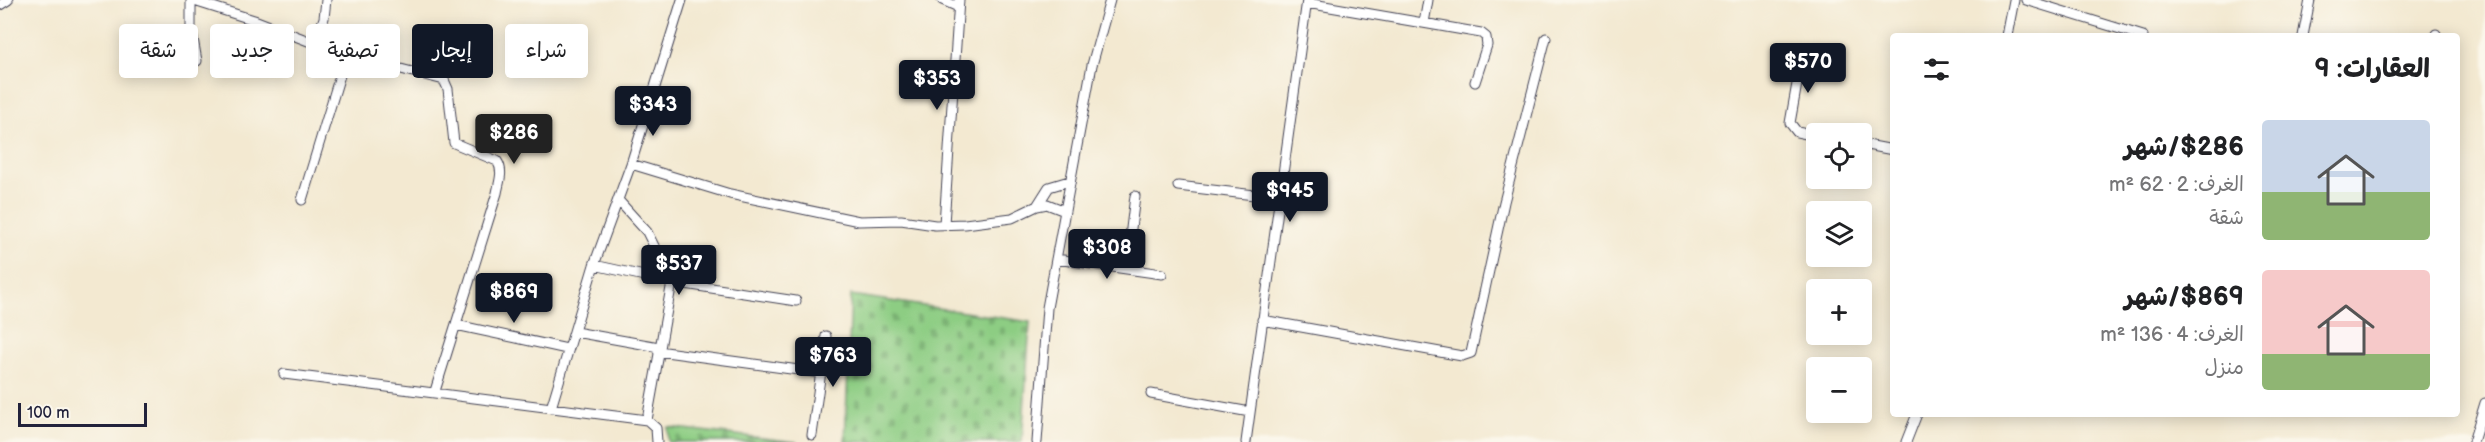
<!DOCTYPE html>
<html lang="ar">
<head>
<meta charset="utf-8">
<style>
	body { margin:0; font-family:"Balsamiq Sans","Playpen Sans Arabic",sans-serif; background:#f6f6f6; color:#202124; direction:rtl; height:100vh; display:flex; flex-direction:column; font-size:22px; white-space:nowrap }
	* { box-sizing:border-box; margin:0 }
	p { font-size:20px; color:#757577 }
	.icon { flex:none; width:33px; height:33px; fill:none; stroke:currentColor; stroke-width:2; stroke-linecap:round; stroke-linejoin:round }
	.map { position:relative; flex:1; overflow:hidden; direction:ltr }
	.side { position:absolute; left:1890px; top:33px; width:570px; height:384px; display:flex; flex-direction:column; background:#fff; border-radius:6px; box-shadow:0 3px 15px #0003; direction:rtl }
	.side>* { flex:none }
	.hud { position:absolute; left:18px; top:24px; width:570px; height:54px; direction:rtl; display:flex; gap:12px }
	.buttons { position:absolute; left:1806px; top:123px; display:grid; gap:12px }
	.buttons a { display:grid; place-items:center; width:66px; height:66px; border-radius:6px; background:#fff; box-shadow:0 3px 15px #0003; font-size:30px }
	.scale { position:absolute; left:18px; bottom:15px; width:129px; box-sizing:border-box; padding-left:6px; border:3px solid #22223b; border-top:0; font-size:16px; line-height:21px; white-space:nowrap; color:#22223b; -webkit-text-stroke:4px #fbf7ec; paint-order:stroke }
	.price { position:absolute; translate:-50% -51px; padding:0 14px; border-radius:6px; background:#111827; color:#fff; font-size:20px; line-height:39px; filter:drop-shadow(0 2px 3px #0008) }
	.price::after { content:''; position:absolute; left:50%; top:36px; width:18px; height:14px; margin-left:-9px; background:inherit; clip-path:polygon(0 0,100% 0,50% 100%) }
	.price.active { background:#222; color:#fff }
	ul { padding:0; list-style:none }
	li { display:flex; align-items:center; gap:18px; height:150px; padding:0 30px }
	li span { display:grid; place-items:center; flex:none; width:168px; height:120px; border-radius:6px; color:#555 }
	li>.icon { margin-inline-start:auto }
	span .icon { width:72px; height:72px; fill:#fffc; stroke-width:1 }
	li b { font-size:26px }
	h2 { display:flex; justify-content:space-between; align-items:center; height:72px; padding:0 30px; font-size:26px }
	.chip { padding:0 21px; border-radius:6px; background:#fff; box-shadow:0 3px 15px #0003; font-size:21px; line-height:54px }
	.chip.active { background:#111827; color:#fff }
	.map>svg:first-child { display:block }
</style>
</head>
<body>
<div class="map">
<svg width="2485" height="442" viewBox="0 0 2485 442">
	<defs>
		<pattern id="cemetery-stones" width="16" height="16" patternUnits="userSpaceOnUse" patternTransform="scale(1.5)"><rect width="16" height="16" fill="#8dcd83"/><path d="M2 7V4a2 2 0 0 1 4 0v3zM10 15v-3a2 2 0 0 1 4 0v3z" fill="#79b072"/></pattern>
	</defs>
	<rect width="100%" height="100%" fill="#fbf7ec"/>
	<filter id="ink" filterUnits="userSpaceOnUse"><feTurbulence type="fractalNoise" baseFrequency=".0167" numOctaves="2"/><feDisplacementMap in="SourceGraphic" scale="12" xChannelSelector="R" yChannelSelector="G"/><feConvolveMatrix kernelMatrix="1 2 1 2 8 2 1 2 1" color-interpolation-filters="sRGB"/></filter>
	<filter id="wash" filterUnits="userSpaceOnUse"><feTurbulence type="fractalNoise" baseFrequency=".008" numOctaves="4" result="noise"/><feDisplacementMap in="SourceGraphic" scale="24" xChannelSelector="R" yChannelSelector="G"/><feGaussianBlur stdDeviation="1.35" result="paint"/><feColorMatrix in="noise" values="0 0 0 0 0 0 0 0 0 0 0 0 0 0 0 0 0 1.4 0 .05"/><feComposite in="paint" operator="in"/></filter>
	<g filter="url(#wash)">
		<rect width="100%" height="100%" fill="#f3e9d1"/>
		<path fill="url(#cemetery-stones)" stroke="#58785f" stroke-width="1.5" d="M851,295L1030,322L1022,442H845Z
			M668,427L797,442H668Z"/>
	</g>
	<g filter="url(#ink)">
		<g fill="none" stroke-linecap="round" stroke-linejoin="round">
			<g stroke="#414052" stroke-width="11">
				<path id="minor" d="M942,0L958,7
					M2026,0L2143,36
					M1307,3L1481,33L1486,37L1487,45L1475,82
					M0,5L8,0
					M1424,23L1428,0
					M2436,34L2437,36
					M2007,36L2014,0
					M2303,36L2310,0
					M315,43L324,18L326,0
					M1803,50L1790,123L1797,132L1816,136
					M342,54L444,80L448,89L454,143L497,161C504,171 499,182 497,193L435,391
					M197,61L191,27V0L254,20L342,54L341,72L302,200
					M1862,144L1893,150
					M631,164L730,194L859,221L901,220L935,225L965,224L1012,218L1037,206L1047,204L1065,211
					M1178,186L1280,198
					M618,200L647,232L672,282L796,301
					M1037,206L1049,187L1069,181
					M944,224L959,0
					M1056,259L1162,274
					M594,265L631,164L682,0
					M1126,269L1135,196
					M1262,320L1462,356L1471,353L1504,202L1546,38
					M456,325L567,349
					M575,332L659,347
					M658,351L821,373
					M284,374L647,420L656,428L657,442
					M1151,394L1250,412
					M551,408L594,265L672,282L647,420
					M812,435L826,336
					M1037,442L1047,308L1092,65L1110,0
					M1246,442L1307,0
					M1906,442L1917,414
					M2473,442L2485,403"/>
			</g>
			<use href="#minor" stroke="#fff" stroke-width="9"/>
		</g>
	</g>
</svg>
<div class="buttons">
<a><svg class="icon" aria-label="locate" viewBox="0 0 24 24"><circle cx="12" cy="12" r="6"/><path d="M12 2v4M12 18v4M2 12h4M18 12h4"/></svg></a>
<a><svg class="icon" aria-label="layers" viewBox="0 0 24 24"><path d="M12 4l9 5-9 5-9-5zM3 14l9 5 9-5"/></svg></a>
<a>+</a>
<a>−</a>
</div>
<div class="scale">100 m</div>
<b class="price" style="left:1808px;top:94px">$570</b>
<b class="price" style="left:937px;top:111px">$353</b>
<b class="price" style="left:653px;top:137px">$343</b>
<b class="price active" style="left:514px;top:165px">$286</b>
<b class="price" style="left:1290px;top:223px">$945</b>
<b class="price" style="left:1107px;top:280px">$308</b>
<b class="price" style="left:679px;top:296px">$537</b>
<b class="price" style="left:514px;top:324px">$869</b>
<b class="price" style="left:833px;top:388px">$763</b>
<div class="hud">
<a class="chip">شراء</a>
<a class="chip active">إيجار</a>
<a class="chip">تصفية</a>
<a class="chip">جديد</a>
<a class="chip">شقة</a>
</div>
<section class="side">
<h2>العقارات: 9<svg class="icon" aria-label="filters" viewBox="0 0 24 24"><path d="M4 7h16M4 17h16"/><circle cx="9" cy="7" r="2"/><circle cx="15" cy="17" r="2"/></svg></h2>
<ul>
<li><span style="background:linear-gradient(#c9d6e8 60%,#8fb573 0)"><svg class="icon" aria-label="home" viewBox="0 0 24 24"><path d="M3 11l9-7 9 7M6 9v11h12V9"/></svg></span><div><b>$286/شهر</b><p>الغرف: 2 · 62 m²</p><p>شقة</p></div></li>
<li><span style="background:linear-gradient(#f6c9c9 70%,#8fb573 0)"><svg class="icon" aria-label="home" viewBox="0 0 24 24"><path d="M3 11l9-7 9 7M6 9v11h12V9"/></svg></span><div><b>$869/شهر</b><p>الغرف: 4 · 136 m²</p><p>منزل</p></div></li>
</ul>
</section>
</div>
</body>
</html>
